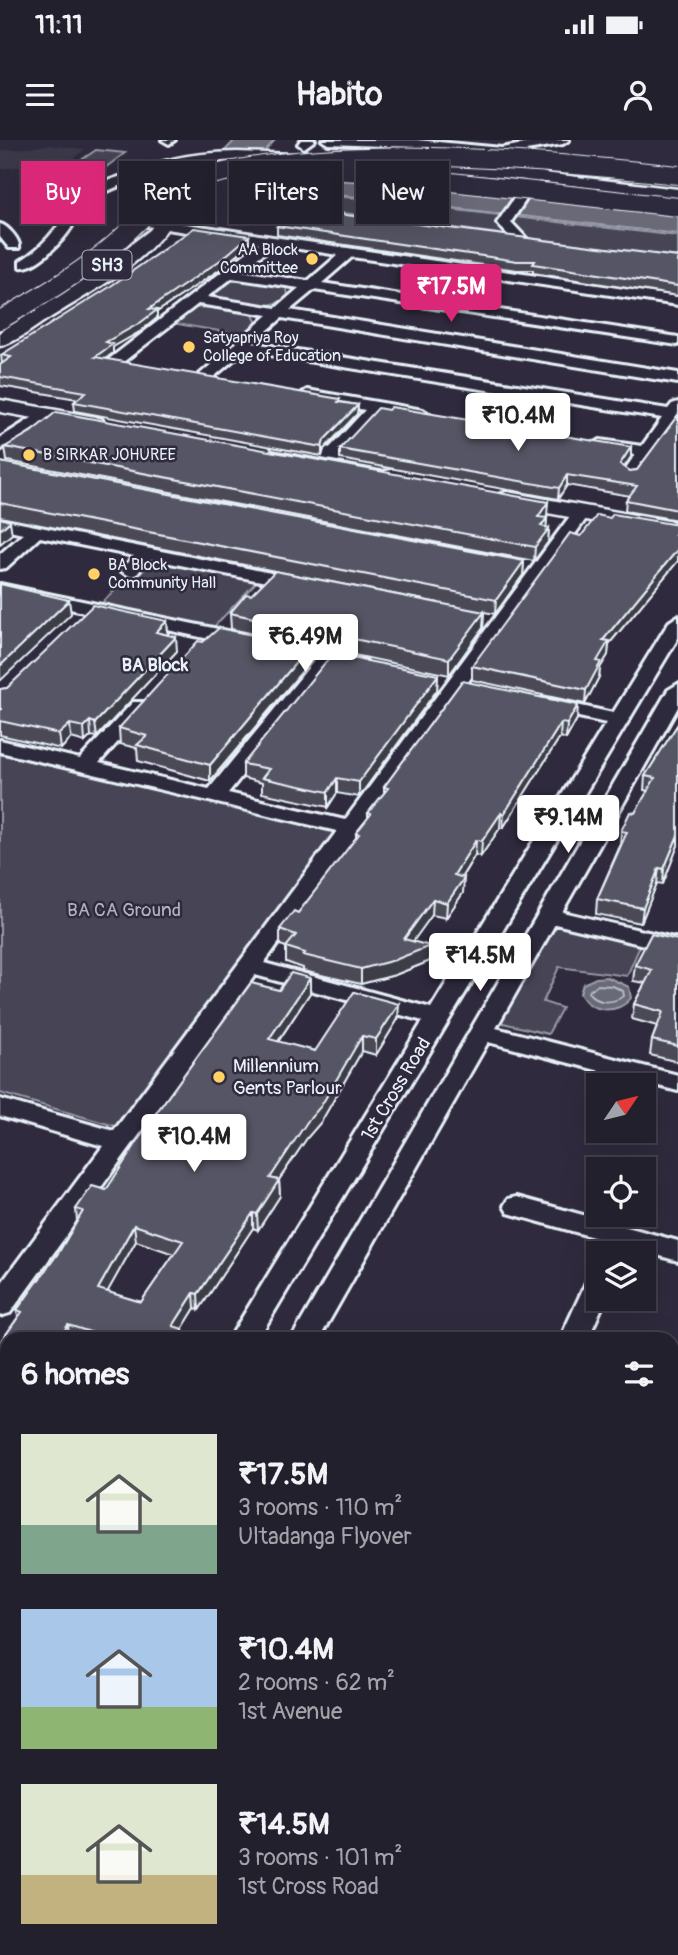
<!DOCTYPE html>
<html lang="en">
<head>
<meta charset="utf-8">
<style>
	body { margin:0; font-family:Pangolin,sans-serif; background:#2b2836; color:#f1f3f6; height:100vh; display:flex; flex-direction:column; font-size:26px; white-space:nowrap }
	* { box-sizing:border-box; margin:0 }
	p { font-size:23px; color:#a3a3aa }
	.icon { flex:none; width:38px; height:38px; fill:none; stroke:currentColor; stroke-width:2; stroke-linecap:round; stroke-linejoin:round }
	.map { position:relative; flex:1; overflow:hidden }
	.drawer { position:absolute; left:0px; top:1192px; width:679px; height:625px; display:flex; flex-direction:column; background:#23202e; border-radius:21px 21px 0 0; box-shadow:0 7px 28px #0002,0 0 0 2px #403e4a }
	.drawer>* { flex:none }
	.banner { position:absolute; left:21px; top:21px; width:637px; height:63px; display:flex; gap:14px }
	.needle { width:46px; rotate:55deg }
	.fabs { position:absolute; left:586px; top:933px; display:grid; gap:14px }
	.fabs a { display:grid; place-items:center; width:70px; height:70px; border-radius:0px; background:#23202e; box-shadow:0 7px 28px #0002,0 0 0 2px #403e4a; font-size:35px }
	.price { position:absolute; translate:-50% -60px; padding:0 16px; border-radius:7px; background:#fff; color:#222; font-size:23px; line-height:46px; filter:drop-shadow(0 2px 4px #0008) }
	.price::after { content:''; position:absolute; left:50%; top:42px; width:21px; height:16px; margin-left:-10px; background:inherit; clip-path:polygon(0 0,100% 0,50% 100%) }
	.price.on { background:#db2777; color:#fff }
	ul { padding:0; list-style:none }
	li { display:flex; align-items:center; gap:21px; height:175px; padding:0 21px }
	li span { display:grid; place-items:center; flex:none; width:196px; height:140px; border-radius:0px; color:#555 }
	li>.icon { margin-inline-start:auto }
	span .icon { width:84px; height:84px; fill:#fffc; stroke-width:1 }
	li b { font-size:30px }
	h2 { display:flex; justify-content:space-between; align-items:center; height:84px; padding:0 21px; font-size:30px }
	.pill { padding:0 24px; border-radius:0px; background:#23202e; box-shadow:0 7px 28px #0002,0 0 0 2px #403e4a; font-size:24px; line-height:63px }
	.pill.on { background:#db2777; color:#fff }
	.status { display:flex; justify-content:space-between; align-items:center; height:49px; padding:0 35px; background:#23202e; direction:ltr }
	.status svg { height:19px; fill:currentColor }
	header { display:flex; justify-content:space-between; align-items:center; height:91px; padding:0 21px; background:#23202e; font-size:32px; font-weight:700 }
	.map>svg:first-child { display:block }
</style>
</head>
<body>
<div class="status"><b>11:11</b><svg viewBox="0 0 49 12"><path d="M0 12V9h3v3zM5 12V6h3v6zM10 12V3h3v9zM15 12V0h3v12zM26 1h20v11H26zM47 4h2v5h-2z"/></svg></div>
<header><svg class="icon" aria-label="menu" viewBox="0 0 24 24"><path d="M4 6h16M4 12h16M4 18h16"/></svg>Habito<svg class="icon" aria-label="person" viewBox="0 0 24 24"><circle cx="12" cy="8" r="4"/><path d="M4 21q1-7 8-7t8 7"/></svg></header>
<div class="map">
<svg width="678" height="1815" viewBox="0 0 678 1815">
	<rect width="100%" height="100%" fill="#2f2a3d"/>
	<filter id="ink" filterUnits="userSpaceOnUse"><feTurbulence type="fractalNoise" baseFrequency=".0143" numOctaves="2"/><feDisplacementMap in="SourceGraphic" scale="14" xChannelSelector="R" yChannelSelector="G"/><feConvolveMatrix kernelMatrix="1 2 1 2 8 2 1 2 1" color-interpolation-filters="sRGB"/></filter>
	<g filter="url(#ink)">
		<path fill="#3b3749" d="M49,5L85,9L71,21L0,29V11Z"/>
		<path fill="#464455" stroke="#979aa6" stroke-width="2" d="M96,10L125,13L105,28L77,23Z
			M319,54L678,96V118L299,67L310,55Z
			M226,141C244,141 272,138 287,149L288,156C270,174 237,162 214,159V150Z
			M217,167L252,173L257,183L243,195L171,183L190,168Z
			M149,415L260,438L211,490L99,466Z
			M0,614L337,692L115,986L0,953Z
			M552,780L641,804L627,836L559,827L543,862L562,868L548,894L495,881Z"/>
		<path fill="#696978" stroke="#9c9fab" stroke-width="2" d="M235,0H275L255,22C266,40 288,35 307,35L678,76V94L287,49L237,41L215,28L217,19Z
			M607,837L629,847L631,858C618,875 589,873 580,853L583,844L596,838Z"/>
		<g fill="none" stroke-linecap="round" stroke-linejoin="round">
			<path stroke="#b5bbc5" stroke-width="2" d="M597,845L613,846L623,851L624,856C611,864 598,864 588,852Z"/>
			<g stroke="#e8f1f8" stroke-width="6">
				<path id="minor" d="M162,0H175L169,4Z
					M301,0H315L304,8L298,4Z
					M322,0H417L502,8L543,0H569L563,4L526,10L532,14L526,18L410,7L328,4Z
					M539,27L545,31L511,82L527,99L520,103L515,102L497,83L535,28Z
					M125,35L131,39L129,42C114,48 98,54 85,65C77,72 76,80 71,88C63,101 35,130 20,127V121C34,113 47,100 57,87C61,82 63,74 68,68C81,51 105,41 125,35Z
					M132,76L678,157V165L352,117L322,143L678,197V205L314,150L290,170L678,233V243L282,178L253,203L668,269L672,264L678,262V279L636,338L630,339L622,334L635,315L600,310L592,305L600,300L642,306L662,278L244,211L209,241L204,243L196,238L199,235L268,175L198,164L118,226H108L105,223L108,220L259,103L127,83V77ZM274,105L338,115L308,141L241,131ZM232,138L299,148L276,168L207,157Z
					M0,84C8,86 21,101 19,108H9L0,97Z
					M307,250L423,270L431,275L423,280L380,272L338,317L332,319L324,314L365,270L301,258L299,255Z
					M46,269L54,274L52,277L0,310V298Z
					M582,367L591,372L264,823L431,868L606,583L538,568L535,564L538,560L545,558L613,573L669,482L678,476V498L258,1199H229L423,881L255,835L10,1173L0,1176V1145L103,1006L0,976V959L114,991L337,691L0,612V600L80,619L133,562H147L150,566L99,623L209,649L314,521L271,512L268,508L271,504L278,502L359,519L366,521L369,525L366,529L359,531L331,525L228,653L345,680L576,368Z
					M0,379L301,439L310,444L301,449L150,419L136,435L130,436L121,431L134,416L40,397L6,428L0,429V414L23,394L0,389Z
					M0,444L242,494L251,500L242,506L0,454Z
					M678,544V567L562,772L678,799V813L555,784L496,888L678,935V951L488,902L319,1199H291L668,550Z
					M517,1057L678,1101V1121L508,1073L504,1066L508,1059Z
					M598,1135V1158H606L588,1199H560L588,1138Z
					M0,1269L7,1270V1294L0,1291Z
					M7,1578V1618L0,1620V1581Z
					M678,1642V1691L672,1693V1644Z
					M7,1700V1743L0,1746V1703Z
					M248,1810H317L315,1815H250Z
					M610,1810H646L645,1815H609Z"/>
			</g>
			<g stroke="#e8f1f8" stroke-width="5">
				<path id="major" d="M237,12L322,15L436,26L469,24L678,49V59C615,51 552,42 488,36C467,34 446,36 424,34C346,27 224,5 151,36L156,60L172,82C144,125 91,152 48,179C33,188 17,202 0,206V192L83,141L150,90L155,83C144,69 129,49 137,31C170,16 202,13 237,12Z
					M0,260L95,277L102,279L105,283L102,287L95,289L0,272Z
					M280,299L381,317L389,318L392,323L389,328L381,329L273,309L270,305L273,301Z
					M507,352L678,383V397L499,364L496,359L499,354Z"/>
			</g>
			<use href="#minor" fill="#2f2a3d" fill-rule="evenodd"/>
			<use href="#major" fill="#2f2a3d" fill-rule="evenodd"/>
			<g stroke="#e8f1f8" stroke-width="20" stroke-linecap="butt">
				<path id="major-bridge" d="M300,29L360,32L678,67
					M0,180C38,158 77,135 111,107C137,85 162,54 194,40C325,0 537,20 678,35"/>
			</g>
			<use href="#major-bridge" stroke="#2f2a3d" stroke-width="18"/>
		</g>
		<path fill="#4b4957" stroke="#e8f1f8" stroke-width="2" fill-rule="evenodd" d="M277,86L678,117V156L533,133V130H517L277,95Z
			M249,104L222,128L157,172V178L141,191L113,207V213L105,219L358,265L357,274L324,309L322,316L75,271L74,262L77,259L0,246V225L2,224L1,215Z
			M678,275V380L625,371L626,360L630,356L567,345L558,359L340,319V309L631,317L624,327L630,331L637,330Z
			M5,307L547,376L546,378H547L546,388H549L548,402L534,421L7,321Z
			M0,322L524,421L523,435L495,474L484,472L483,488L449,535L231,489L230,473L251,455L439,463L0,377Z
			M610,378L678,385V421L609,504L608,515L600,528L599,537L585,564L472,540V526L581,396Z
			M167,481L168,495L177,511L97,597L91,596L85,602L71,598L61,609L0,595V549L7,548Z
			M309,523L210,641L138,621L137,608L120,604L119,588Z
			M438,535L437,550L359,657L337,653L328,667L262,653V643L243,638V624Z
			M462,541L577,579L566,599L560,597L503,688H500L481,716L475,715L462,737L463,753L446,778L432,775L413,801L430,821L395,835L361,844L303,831V828L286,822V807L280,805V789L298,773L356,698V693L368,678V673L384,653V647Z
			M678,584V705L663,744L657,743L641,783L596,774L597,759L620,706L621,691L635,673L648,651L644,650L645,636Z
			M678,800V922L650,915L652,900L657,886L632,879L634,864L645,843L633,841L635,825Z
			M310,838V853L278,902L315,911L398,879L376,915L362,911L321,982L307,998L279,1040L280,1056L258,1090L253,1088L199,1170L195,1168L182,1189H183L184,1199H7V1252L2,1251L0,1240V1203L18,1177L17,1170L59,1112L77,1081L76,1069L106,1050L279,850ZM136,1101L174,1114L141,1162L107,1152Z"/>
		<path fill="#3d3c47" stroke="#e8f1f8" stroke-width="2" d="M249,96V104L222,128L157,172V178L141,191L113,207V213L96,226L95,217L106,202L149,169Z
			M358,265L357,274L324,309L322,316V307L324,300Z
			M631,307V317L619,335L620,324Z
			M567,335V345L558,359L559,348Z
			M548,362L547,376L538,390V377Z
			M547,378L546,392L549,388L548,402L534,421L535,407L541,386Z
			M10,381L12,394L0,404V390Z
			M678,409V421L609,504L608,515L600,528L599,537L585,564L586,550L603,500Z
			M524,421L523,435L495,474L496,460Z
			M69,460L71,474L0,541V526Z
			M484,472L483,488L449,535V519Z
			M167,481L168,495L156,492Z
			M176,497L177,511L97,597L95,583Z
			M309,507V523L210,641V625Z
			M438,535L437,550L359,657V642Z
			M578,565L577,579L566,599L567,584Z
			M90,581L91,596L85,602L84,587Z
			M561,583L560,597L503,688L504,674Z
			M70,584L71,598L61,609L59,594Z
			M337,638V653L328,667V652Z
			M501,673L500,688L481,716L482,701Z
			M678,695V705L663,744L664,729Z
			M476,700L475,715L453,751L454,735Z
			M659,728L657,743L641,783L643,768Z
			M464,738L463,753L446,778L447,763Z
			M433,759L432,775L404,814V799Z
			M430,806V821L395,835L361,844V829Z
			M310,838V853L269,915V899Z
			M399,864L398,879L376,915V899Z
			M362,896V911L321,982L307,998L270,1053V1038Z
			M279,1040L280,1056L258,1090L257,1074Z
			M253,1073V1088L199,1170L198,1154Z
			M134,1085L136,1101L100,1165L98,1149Z
			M194,1153L195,1168L176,1199L173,1186Z
			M68,1185L69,1199H59Z
			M183,1189L184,1199H178Z
			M4,1282L6,1296L0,1306V1288Z
			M7,1494V1516L0,1529V1507Z"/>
		<path fill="#575565" stroke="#e8f1f8" stroke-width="2" fill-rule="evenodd" d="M298,69L678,117V146L533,124L535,121H517L277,86Z
			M194,88L249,96L222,119L149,169L157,170L140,183L106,202L113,204L95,217L340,259L338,262L358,265L324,300L322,307L74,262L86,252L0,237V225L11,217L1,215L108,148Z
			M391,267L631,307L620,324L630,331L637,330L678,275V370L626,360L637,346L567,335L559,348L340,309L378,268L388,270Z
			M56,272L548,362L538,377L547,378L541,386L549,388L535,407L5,307L31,292Z
			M0,322L524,421L496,460L0,363Z
			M613,374L678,385V390L675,394H678V409L603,500L609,501L597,521L601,522L586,550L472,526L570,393L581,396L597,375L610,378Z
			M0,378L10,381L0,390Z
			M275,431L484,472L449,519L230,473L246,454L251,455Z
			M0,444L69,460L0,526Z
			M93,465L167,481L156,492L176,497L95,583L90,581L84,587L70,584L59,594L0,581V570L2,569H0V549L7,548Z
			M219,488L309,507L210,625L137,605L147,596L119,588L198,501L203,502Z
			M332,514L438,535L359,642L337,638L328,652L262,638L269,629L243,624Z
			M462,541L578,565L567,584L561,583L504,674L501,673L482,701L476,700L454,735L464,738L447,763L433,759L404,799L430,806L395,820L361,829L303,815L305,813L286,807L296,795L280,789L294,771L298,773L359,694L356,693L371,674L368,673L388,648L384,647Z
			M678,584V695L664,729L659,728L643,768L597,759L627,692L621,691L630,672L635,673L655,638L645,636Z
			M651,794L678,800V906L652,900L663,872L634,864L652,830L635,825Z
			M291,833L310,838L269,899L315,911L354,852L399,864L376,899L362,896L321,966L307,982L270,1038L279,1040L257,1074L253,1073L198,1154L194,1153L173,1186L183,1189L178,1199H112L68,1185L59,1199H7V1221L0,1218V1203L22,1172L17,1170L59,1112L83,1071L76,1069L92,1046L106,1050L154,976L251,843L279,850ZM134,1085L183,1101L141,1162L98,1149Z
			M7,1224V1237L0,1235Z
			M0,1280L4,1282L0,1288Z
			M7,1391V1494L0,1507V1402Z"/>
	</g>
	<g fill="#ffd166" stroke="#2f2a3d" stroke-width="2.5">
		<circle cx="312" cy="119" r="7"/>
		<circle cx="189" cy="207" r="7"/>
		<circle cx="29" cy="315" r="7"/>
		<circle cx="94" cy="434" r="7"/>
		<circle cx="219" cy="937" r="7"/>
	</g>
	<g text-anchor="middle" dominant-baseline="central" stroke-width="5" stroke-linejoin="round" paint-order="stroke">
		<g font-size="16" fill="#e8f1f8" stroke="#2f2a3d" text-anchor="start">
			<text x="298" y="110" text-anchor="end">AA Block<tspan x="298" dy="18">Committee</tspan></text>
			<text x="203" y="198">Satyapriya Roy<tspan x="203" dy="18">College of Education</tspan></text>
			<text x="43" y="315">B SIRKAR JOHUREE</text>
			<text x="108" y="425">BA Block<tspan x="108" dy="18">Community Hall</tspan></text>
		</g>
		<rect fill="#2f2a3d" stroke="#b0b5c0" stroke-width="2" x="82.5" y="110.5" width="49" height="29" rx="5"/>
		<g font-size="18" font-weight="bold" fill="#e8f1f8">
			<text x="107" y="125">SH3</text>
		</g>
		<g font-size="18" font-weight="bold" fill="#e8f1f8" stroke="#2f2a3d">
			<text x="155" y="525">BA Block</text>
		</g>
		<g font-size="19" fill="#afb4bf" stroke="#2f2a3d">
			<text x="124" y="770">BA CA Ground</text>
		</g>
		<g font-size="19" fill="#e8f1f8" stroke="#2f2a3d" text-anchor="start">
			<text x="233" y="926">Millennium<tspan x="233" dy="22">Gents Parlour</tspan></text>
		</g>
		<g font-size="19" fill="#e8f1f8" stroke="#2f2a3d">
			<text transform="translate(396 949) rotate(-59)">1st Cross Road</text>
		</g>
	</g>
</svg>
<div class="fabs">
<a><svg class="needle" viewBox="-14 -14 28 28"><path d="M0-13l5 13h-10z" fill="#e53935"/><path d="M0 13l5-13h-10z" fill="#a3a3aa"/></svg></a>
<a><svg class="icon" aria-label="locate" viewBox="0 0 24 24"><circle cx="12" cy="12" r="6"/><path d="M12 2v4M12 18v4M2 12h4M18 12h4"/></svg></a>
<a><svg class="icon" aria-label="layers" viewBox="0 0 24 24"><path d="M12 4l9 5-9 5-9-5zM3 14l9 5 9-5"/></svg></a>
</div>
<b class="price on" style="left:451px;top:184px">₹17.5M</b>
<b class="price" style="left:518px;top:313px">₹10.4M</b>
<b class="price" style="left:305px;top:534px">₹6.49M</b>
<b class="price" style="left:568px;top:715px">₹9.14M</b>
<b class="price" style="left:480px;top:853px">₹14.5M</b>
<b class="price" style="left:194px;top:1034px">₹10.4M</b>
<div class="banner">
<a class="pill on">Buy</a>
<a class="pill">Rent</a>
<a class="pill">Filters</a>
<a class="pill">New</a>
</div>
<section class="drawer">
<h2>6 homes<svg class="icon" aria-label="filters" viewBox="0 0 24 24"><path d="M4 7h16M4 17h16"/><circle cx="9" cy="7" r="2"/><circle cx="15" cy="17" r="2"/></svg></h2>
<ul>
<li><span style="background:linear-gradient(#dfe7d0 65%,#7fa58c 0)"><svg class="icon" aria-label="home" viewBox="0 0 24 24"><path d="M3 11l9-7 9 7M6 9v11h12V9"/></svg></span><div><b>₹17.5M</b><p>3 rooms · 110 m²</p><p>Ultadanga Flyover</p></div></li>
<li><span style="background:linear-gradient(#a9c7e8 70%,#8fb573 0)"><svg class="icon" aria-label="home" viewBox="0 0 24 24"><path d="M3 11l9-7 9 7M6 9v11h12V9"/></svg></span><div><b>₹10.4M</b><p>2 rooms · 62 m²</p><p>1st Avenue</p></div></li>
<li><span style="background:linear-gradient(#dfe7d0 65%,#c2b280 0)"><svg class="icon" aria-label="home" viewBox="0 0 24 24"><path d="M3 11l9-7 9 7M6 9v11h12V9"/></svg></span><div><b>₹14.5M</b><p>3 rooms · 101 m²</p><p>1st Cross Road</p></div></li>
</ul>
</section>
</div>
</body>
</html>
